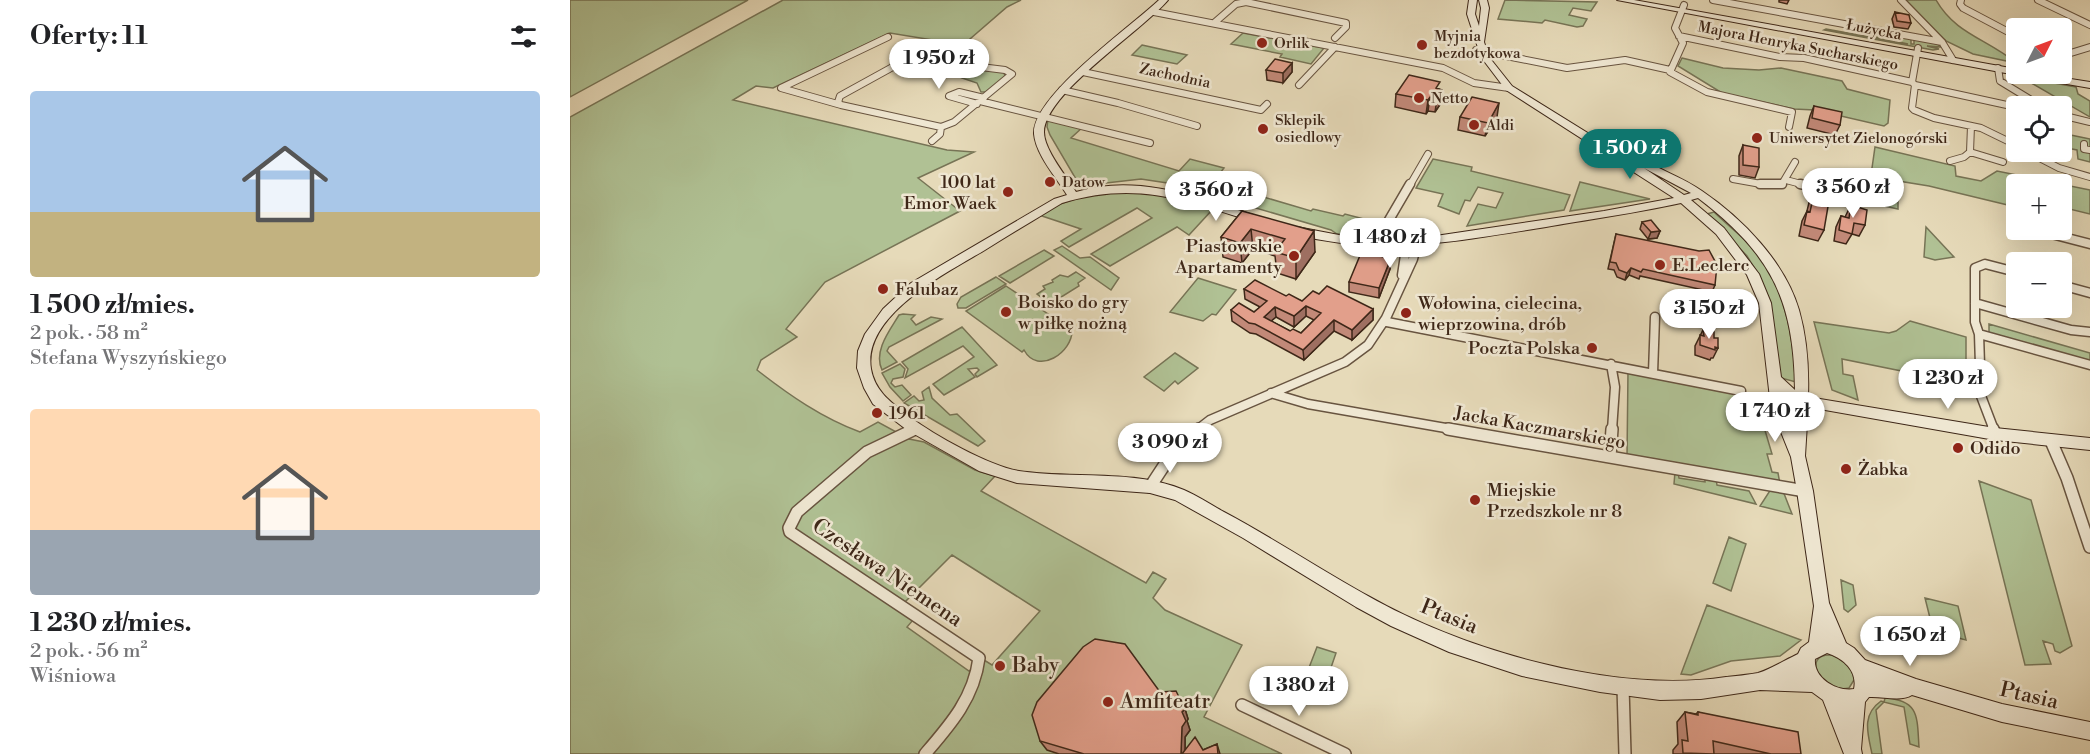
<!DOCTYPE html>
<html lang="pl">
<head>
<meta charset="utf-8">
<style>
	body { margin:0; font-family:"Libre Bodoni",serif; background:#f6f6f6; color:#202124; height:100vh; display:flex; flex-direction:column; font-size:22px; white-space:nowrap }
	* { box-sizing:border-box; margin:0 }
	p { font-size:20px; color:#757577 }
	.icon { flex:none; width:33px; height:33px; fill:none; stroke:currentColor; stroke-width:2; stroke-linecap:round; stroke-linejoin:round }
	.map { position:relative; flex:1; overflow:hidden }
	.drawer { display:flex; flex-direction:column; background:#fff; width:570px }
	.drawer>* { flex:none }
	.needle { width:39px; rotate:48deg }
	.fabs { position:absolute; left:1436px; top:18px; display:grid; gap:12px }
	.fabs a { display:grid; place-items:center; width:66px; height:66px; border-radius:6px; background:#fff; box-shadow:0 6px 24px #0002; font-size:30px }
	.price { position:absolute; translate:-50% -51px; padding:0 14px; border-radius:21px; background:#fff; color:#222; font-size:20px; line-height:39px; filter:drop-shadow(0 2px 3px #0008) }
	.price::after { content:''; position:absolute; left:50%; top:36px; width:18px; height:14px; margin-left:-9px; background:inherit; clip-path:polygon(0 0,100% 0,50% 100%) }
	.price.active { background:#0f766e; color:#fff }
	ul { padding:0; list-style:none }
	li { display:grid; align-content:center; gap:12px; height:318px; padding:0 30px }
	li span { display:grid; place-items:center; height:186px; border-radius:6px; color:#555 }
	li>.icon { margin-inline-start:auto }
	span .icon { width:108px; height:108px; fill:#fffc; stroke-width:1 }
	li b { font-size:26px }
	h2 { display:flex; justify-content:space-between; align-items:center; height:72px; padding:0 30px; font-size:26px }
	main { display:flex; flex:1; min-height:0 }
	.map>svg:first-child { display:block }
</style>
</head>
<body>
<main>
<section class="drawer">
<h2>Oferty: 11<svg class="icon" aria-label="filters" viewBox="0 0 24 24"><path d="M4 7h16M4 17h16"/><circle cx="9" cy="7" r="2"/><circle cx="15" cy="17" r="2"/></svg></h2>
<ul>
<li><span style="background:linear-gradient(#a9c7e8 65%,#c2b280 0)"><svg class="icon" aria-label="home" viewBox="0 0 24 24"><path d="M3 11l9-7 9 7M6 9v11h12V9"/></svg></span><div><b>1 500 zł/mies.</b><p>2 pok. · 58 m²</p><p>Stefana Wyszyńskiego</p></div></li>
<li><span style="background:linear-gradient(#ffd9b3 65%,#9aa5b1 0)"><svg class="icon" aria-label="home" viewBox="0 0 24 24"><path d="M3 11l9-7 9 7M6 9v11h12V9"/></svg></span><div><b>1 230 zł/mies.</b><p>2 pok. · 56 m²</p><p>Wiśniowa</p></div></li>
</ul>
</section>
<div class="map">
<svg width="1520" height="754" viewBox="0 0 1520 754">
	<rect width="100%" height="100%" fill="#e6dab9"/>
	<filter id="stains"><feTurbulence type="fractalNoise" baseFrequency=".00333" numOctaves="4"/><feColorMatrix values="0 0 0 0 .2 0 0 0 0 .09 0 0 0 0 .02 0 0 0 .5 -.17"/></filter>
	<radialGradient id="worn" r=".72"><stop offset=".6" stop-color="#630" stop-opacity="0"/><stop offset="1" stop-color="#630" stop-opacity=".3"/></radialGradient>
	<path fill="#b0c194" stroke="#777456" stroke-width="1.5" fill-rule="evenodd" d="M0,0H178L0,97Z
		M213,0H451L437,7L393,45L320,33L203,88L186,86L163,100L377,150L404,152L348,178L390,211L255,282L216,329L227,337L191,360L187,370C219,395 252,418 290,432L308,422L339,439L354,442L405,470L425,476L411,491L576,583L583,572L596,579L583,598L595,610L672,645L634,717L712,754H0V117ZM382,555L470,611L422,665L414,660L399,671L337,627L343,620L328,609Z
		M935,0L1027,2L1021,11L1003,8L999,15L1017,19L1013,26L1007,27L975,20L972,23L928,19Z
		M1336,0H1366C1386,35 1418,39 1446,63L1403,54L1376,41Z
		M1256,29L1338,44L1306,37V33L1341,37V44H1344V38L1364,42L1372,47L1357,46L1369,49L1363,50L1254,30Z
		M673,33L754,48L741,64L710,57L712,54L661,44Z
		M572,45L617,55L607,64L562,55Z
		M1112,58L1153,68L1189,70L1211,68L1272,81L1277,89L1320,100L1318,123L1314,126L1245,110L1224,109L1152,93L1108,66Z
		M403,69L434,72L435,77L416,92H411L407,83L392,78Z
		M1451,77L1506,87L1508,94L1520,101V117Z
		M478,119L513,127L501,138L609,171L620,159L654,168L643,182L741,211L743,209L773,216L775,214L809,223L801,237L767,234L761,230L604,184L571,179L510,186L480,135L477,127Z
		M1491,133L1520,139V162L1508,159L1507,150L1491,147Z
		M1305,147L1385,166L1386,176L1411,181L1427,171L1520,190V214L1491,207V184H1446V207L1359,186L1328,181V209L1300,203L1302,176L1299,175V170L1302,168Z
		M863,159L902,167L901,171L1000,195L994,210L897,226L908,204L926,208L933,193L908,187L900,201L895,200L889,214L868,206L873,194L846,188Z
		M1010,182L1080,199L1000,211Z
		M564,191L599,196L642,210L619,235L607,227L540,266L521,254L582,218L567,208L499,247L491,241L511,229L469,215C501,195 527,194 564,191Z
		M1144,212C1160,228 1182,243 1194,262C1217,297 1223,341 1226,382L1211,378L1190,277L1177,256L1137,214Z
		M1356,227L1384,257L1365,260L1354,257Z
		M492,246L510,258L520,257L549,278L541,290L484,250Z
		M474,250L484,256L440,283L429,276Z
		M506,272L515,278L508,283L509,286L480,304L467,294L475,289L473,286L483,282L482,280L490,275L498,277Z
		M426,277L436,284L396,308H388L387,304L391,297Z
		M628,278L666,290L646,315L642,314L633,321L600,312Z
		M436,286L502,330C503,352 468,376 454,350L452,352L396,311Z
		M333,314L345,315L341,319L346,325L361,317L372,319L319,347L317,351L327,362L312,370C303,351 320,330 329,315Z
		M1340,321L1396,337V384L1272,359L1273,374L1283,376L1288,400L1262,390L1244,322L1319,333L1326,331Z
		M1419,324L1520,353V363L1419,334Z
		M392,327L427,365L407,377L405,374L409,370L407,368L398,369L405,377L374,395L363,384L404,357L393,346L335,378L338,369L332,362Z
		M605,353L628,368L608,384L605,381L594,391L574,377Z
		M330,364L335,369L333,377L323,379L321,383L325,387L332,385L341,395L333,401L320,387L312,373Z
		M1058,371L1198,399L1199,406L1177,402L1179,425L1194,427L1202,454H1197L1202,472L1208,473L1210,484L1057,457Z
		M359,387L362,398L380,415L387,414L415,441L408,446L334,403L344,396L349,401L354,400L352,392Z
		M1105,472H1108L1109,478L1135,482V478L1146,479L1147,485L1179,491L1186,504L1104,484Z
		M1409,481L1461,500L1502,646L1490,653L1485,651L1483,644L1473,641L1481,664L1455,665Z
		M1201,489L1213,491L1222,514L1190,506Z
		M1159,537L1176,544L1161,591L1143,583Z
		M1271,580L1283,585L1286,605L1278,612L1274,609Z
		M1355,598L1388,606L1396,640L1376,635L1374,625L1361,622Z
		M1137,605L1231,640L1210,656L1161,661L1121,675L1111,674Z
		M747,647L766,653L755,685L735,678Z
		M1262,655C1273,659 1283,667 1284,680L1279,688C1253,695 1229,653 1262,655Z
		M1315,698C1350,700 1347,718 1349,747L1340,744L1334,707L1314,702L1306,710L1312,754H1302C1298,734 1291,715 1311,701L1314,702Z"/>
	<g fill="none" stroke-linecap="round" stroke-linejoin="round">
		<g stroke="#685440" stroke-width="8">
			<path id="street-far2" d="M1143,0L1372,42
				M1331,0L1372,42L1383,60
				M1391,0L1390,4L1393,8L1446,36
				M1468,0L1520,25
				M1114,5L1105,28L1113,43L1100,72L1137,92L1222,112L1219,127
				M584,12L873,68L904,83L939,88
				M644,23L666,4L676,2L776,23V27L765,38
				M1109,36L1210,57L1234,58L1342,82
				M1348,48L1342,82L1345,85L1342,108L1344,110L1364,118L1411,128L1446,145
				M906,50L997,68L1055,60L1100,70
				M1491,56L1520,47
				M339,58L435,70L442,74L384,122L371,127L271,105L268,102L270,96Z
				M1428,68L1430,81L1471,106
				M513,72L691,110L697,104
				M729,85L765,47
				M1345,85L1446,107
				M492,90L548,103L627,126
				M410,101L580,143
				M407,104L379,96L389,92L414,98
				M271,105L211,88L318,37
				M1491,115L1520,122
				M1401,126L1400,152L1433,162
				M362,141L370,134L371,127
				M1514,144V149L1520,150
				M1458,152L1489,168L1520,177
				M1380,161L1394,157L1400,152
				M1163,179L1191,184H1212L1225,162
				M1216,180L1235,185
				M840,185L858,154"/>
		</g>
		<g stroke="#685440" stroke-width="11">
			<path id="street-far1" d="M1190,184H1212
				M1230,184L1235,185
				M1466,230L1520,244
				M805,244L840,184
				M832,244L835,255L832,275
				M1491,285L1520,293
				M1405,303L1501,330L1520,332
				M817,322L1171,391
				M1409,334L1520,365
				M1041,364L1045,387L1042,430
				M1083,373L1085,317
				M701,393L738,404L887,430
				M342,430L346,428
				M627,430L640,420L775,362L798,345L816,318L843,259L847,243
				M1424,430L1411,396L1409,334L1405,322V268L1415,264L1446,272"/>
		</g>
		<g stroke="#685440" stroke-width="14">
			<path id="street" d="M345,429L297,452L227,512L219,528L220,532L409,658C404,698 380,725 355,754
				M878,429L1235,491
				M1423,429L1425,434
				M1481,441L1497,478L1520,547
				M1040,457L1042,429
				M580,487L599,458L629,429
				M1053,687L1055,754
				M672,705L775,754"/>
		</g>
		<g stroke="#3e2718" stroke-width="2">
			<path id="secondary" d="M589,0H598C572,31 475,93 474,132C474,150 497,177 506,192C568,173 631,198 689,217V221H681C612,199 565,181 492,203C466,219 440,234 415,250C378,272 292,315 301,369C305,392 322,403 340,417C364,435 419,466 449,471C501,479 565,469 614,490C628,496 641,505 654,512C703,538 749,569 798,596C895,651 1045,694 1156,677C1166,676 1177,675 1188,673C1201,669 1215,660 1228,654L1231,648L1239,642L1244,606L1227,491L1221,457L1201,407L1189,303L1177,275L1146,234L1111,203C1066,213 1021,219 976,227C886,241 813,257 723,234L721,231L727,227L790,239L852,238L1034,211L1104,198L936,90L911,57L897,14L899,0H907L905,14L909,26L911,8L909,0H917L919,8L914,42L919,57L942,86L1071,166V163H1079C1096,172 1115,179 1132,191C1172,218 1215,262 1229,310C1237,338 1239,368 1238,397L1425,428L1520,438V450L1425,440L1238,407L1235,456L1243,491L1259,603L1276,643L1284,648L1295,660L1346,679L1432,704L1520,722V740L1432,722L1342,695C1331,702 1312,696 1299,697L1295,702L1291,749L1292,754H1274L1253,700L1242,692L1190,690L1131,699L1090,700L1030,692L952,676L879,652L821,626L786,607L673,538L605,500L580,493L447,483L409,471L337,430L303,404L294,388L287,368L288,351L295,334L313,309L341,283L484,199L497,195C486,177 466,155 464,134C462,96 562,26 589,0ZM1074,168L1121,193L1114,195ZM1128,198C1200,253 1224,298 1225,390L1211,377L1201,303L1189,274L1154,228L1121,200ZM1213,395L1224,403L1223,427L1215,407ZM1257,653C1273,658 1288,671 1284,689C1267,692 1243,678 1245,659Z
				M1047,0H1064L1446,69V74H1450L1446,75Z
				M1451,74H1469L1520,82V88L1456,77Z"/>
		</g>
		<use href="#street-far2" stroke="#efe7d2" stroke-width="6"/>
		<use href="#street-far1" stroke="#efe7d2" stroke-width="8"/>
		<use href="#street" stroke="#efe7d2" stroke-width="11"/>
		<use href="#secondary" fill="#efe7d2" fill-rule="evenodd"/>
	</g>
	<path fill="#c28978" stroke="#3e2718" stroke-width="1.5" fill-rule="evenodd" d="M1209,0H1219L1217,4L1209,2Z
		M1325,12L1341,23L1338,29L1324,27L1322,19Z
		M1446,48V61L1437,56L1441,49Z
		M722,63V72L713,83L697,80L696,70Z
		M869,89L871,103L865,112L858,111L856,114L825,107L826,94Z
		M1244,106L1270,125L1265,135L1237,128L1240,116Z
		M890,117H927L915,136L888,130Z
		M1173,145L1189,167L1185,178L1169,175V156Z
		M1247,180L1254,230L1248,241L1229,236L1232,221L1237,211L1242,190Z
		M1281,205L1295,225L1289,236L1282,234L1276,244L1264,241L1266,227L1271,216L1275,217Z
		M672,211L745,252L726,279L707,273L705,256L683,249L672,263L653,257L651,237Z
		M1072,222L1090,231L1087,238L1078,239L1070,229Z
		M1046,234L1145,285L1142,292L1070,276L1069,279L1059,275L1055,280L1047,277L1044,270L1038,269Z
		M820,269L809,298L779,292V282Z
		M674,289L716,296L732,301L749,294L803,309V320L782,340L764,331L734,360L686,334L680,333L662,321L661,310L684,312L690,307L675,299ZM736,316L744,320L731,333L720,331L701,321L706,317L724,327Z
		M1133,330L1144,338L1148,348L1143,358H1141L1140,360L1125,355V346Z
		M590,692L615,709L618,719L617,721L620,730L615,737V751L633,750L647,744L650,754H489L477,750L470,741Z
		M1115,712L1126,714L1128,712L1231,754H1103V750L1108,744L1107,722Z"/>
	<path fill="#9e6f61" stroke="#3e2718" stroke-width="1.5" d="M722,63V72L713,83V73Z
		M872,90L871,103L865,112L867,99Z
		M860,97L858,111L856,114L858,100Z
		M929,103L927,117L915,136L918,123Z
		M681,229L683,249L672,263L670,243Z
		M744,231L745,252L726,279V258Z
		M1090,231L1087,238L1078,239L1081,232Z
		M821,258L820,269L809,298V288Z
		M1061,268L1059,275L1055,280L1057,273Z
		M736,306V316L724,327V316Z
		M705,307L706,317L694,327V317Z
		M803,309V320L782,340V330Z
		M764,320V331L734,360L733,350Z
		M615,709L618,719L617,721L620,730L615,737V754H611L612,712Z"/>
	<path fill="#e29f8b" stroke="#3e2718" stroke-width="1.5" fill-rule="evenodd" d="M1325,12L1339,15L1341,23L1327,21Z
		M705,59L722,63L713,73L696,70Z
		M839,75L870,82L866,88L872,90L867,99L860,97L858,100L826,94Z
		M902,97L929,103L918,123L890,117Z
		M1244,106L1272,112L1270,125L1242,118Z
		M1173,145L1189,148V167L1173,165Z
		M1247,180L1262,183L1254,230L1234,225L1237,211L1240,212Z
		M1281,205L1297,210L1295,225L1284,223L1282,234L1269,230L1271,216L1279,218Z
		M672,211L744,231L726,258L705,252L715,239L681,229L670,243L651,237Z
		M1081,220L1090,231L1081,232L1072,222Z
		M1046,234L1129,251L1139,250L1147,265L1145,285L1073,269L1071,272L1061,268L1057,273L1049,270L1046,263L1040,262Z
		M791,253L821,258L809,288L779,282Z
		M685,280L716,296L719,294L732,301L743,291L749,294L757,286L803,309L782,330L764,320L733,350L685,324L679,323L661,310L669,303L684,312L697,301L674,289ZM736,306L751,313L731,333L723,329L720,331L694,317L705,307L724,316Z
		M1133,330L1144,332V338H1148V348L1145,347V350L1130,345V335L1134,336Z
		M525,639L555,644L590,692L606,691L615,709L612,712L616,721L612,727L611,754H514L470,741L462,715L467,702L513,647Z
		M1115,712L1128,715V712L1228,732L1231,754H1201L1143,741L1144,754L1113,753L1112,740L1118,741Z
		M625,737L633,750L647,744L648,754H612Z"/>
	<g fill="#8f2418" stroke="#efe7d2" stroke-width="2">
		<circle cx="692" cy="43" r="6"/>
		<circle cx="852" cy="45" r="6"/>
		<circle cx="849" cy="98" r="6"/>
		<circle cx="904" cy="125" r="6"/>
		<circle cx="693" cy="129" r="6"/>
		<circle cx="1187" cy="138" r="6"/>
		<circle cx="480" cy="182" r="6"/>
		<circle cx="438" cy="192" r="6"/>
		<circle cx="724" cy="256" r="6"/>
		<circle cx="1090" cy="265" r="6"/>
		<circle cx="313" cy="289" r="6"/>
		<circle cx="436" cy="312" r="6"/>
		<circle cx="836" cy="313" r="6"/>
		<circle cx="1022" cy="348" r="6"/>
		<circle cx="307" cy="413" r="6"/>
		<circle cx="1388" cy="448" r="6"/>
		<circle cx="1276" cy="469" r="6"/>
		<circle cx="905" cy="500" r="6"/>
		<circle cx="430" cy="666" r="6"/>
		<circle cx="538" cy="702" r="6"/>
	</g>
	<g text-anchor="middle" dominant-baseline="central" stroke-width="5" stroke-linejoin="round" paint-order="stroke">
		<g font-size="15" fill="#3e2718" stroke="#efe7d2">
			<text transform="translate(1304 30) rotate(11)">Łużycka</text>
			<text transform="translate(1228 46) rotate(11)">Majora Henryka Sucharskiego</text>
			<text transform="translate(605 76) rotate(12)">Zachodnia</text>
		</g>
		<g font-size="15" fill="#3e2718" stroke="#efe7d2" text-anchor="start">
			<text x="864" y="36">Myjnia<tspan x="864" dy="17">bezdotykowa</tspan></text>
			<text x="704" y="43">Orlik</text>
			<text x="861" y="98">Netto</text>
			<text x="705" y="120">Sklepik<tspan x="705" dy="17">osiedlowy</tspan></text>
			<text x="916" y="125">Aldi</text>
			<text x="1199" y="138">Uniwersytet Zielonogórski</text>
			<text x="492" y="182">Datow</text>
		</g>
		<g font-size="18" fill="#3e2718" stroke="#efe7d2" text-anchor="start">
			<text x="426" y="182" text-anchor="end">100 lat<tspan x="426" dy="21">Emor Waek</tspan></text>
			<text x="712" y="246" text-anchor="end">Piastowskie<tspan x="712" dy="21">Apartamenty</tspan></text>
			<text x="1102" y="265">E.Leclerc</text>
			<text x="325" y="289">Falubaz</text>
			<text x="448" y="302">Boisko do gry<tspan x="448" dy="21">w piłkę nożną</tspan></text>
			<text x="848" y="303">Wołowina, cielecina,<tspan x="848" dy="21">wieprzowina, drób</tspan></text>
			<text x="1010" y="348" text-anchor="end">Poczta Polska</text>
			<text x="319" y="413">1961</text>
			<text x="1400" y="448">Odido</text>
			<text x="1288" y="469">Żabka</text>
			<text x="917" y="490">Miejskie<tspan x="917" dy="21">Przedszkole nr 8</tspan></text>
		</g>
		<g font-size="18" fill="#3e2718" stroke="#efe7d2">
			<text transform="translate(970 428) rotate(10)">Jacka Kaczmarskiego</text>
		</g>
		<g font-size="21" fill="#3e2718" stroke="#efe7d2">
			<text transform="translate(317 573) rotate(34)">Czesława Niemena</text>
			<text transform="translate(879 617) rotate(22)">Ptasia</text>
			<text transform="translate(1459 696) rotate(13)">Ptasia</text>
		</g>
		<g font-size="21" fill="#3e2718" stroke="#efe7d2" text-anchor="start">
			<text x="442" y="666">Baby</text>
			<text x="550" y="702">Amfiteatr</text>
		</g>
	</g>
	<rect width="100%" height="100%" filter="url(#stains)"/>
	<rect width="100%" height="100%" fill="url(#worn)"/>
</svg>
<div class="fabs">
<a><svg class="needle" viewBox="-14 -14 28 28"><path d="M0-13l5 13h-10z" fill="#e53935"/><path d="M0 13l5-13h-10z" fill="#757577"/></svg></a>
<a><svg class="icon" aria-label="locate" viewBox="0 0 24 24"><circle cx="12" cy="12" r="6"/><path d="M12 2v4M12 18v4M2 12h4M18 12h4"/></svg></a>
<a>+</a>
<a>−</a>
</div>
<b class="price" style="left:369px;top:90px">1 950 zł</b>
<b class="price active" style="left:1060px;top:180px">1 500 zł</b>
<b class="price" style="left:1283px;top:219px">3 560 zł</b>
<b class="price" style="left:646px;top:222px">3 560 zł</b>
<b class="price" style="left:820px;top:269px">1 480 zł</b>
<b class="price" style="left:1139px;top:340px">3 150 zł</b>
<b class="price" style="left:1378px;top:410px">1 230 zł</b>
<b class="price" style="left:1205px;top:443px">1 740 zł</b>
<b class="price" style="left:600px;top:474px">3 090 zł</b>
<b class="price" style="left:1340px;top:667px">1 650 zł</b>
<b class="price" style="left:729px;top:717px">1 380 zł</b>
</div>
</main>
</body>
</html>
